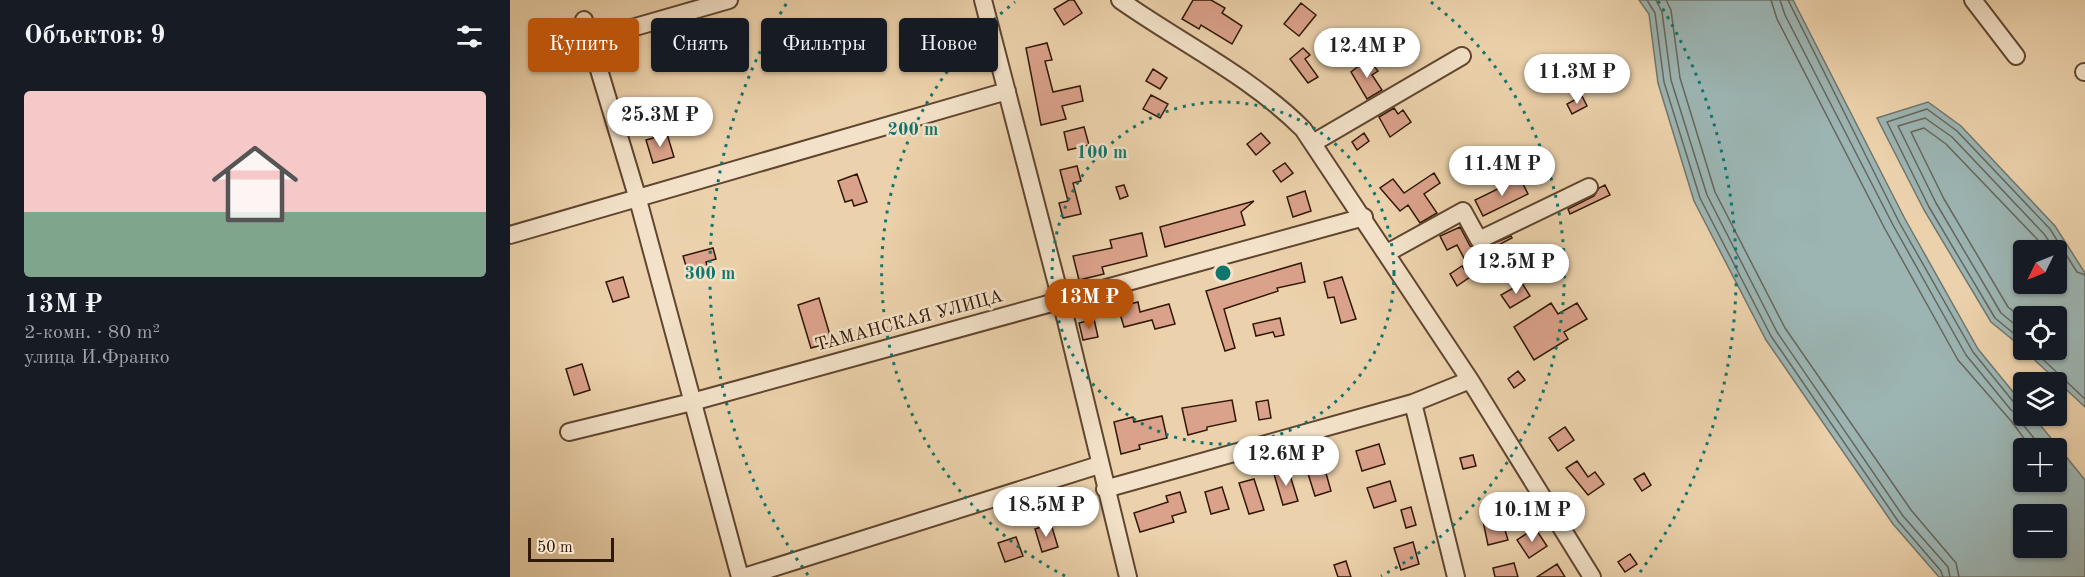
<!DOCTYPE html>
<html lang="ru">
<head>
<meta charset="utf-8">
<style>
	body { margin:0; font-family:"Old Standard TT",serif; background:#20242c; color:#f1f3f6; height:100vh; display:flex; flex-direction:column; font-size:22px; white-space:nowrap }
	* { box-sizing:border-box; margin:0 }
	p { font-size:20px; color:#9ea1a6 }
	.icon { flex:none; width:33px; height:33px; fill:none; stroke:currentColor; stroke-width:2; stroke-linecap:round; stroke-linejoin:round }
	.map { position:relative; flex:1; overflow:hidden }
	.drawer { display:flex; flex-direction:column; background:#171b24; width:510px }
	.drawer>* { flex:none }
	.top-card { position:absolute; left:18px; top:18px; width:570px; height:54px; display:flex; gap:12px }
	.needle { width:39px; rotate:227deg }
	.buttons { position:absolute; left:1503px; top:240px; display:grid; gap:12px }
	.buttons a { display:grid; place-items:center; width:54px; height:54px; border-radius:6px; background:#171b24; box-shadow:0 2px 4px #0004; font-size:30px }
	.scale { position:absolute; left:18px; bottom:15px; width:86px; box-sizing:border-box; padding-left:6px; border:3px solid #311805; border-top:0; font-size:16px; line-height:21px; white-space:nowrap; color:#311805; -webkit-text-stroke:4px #f3e2c9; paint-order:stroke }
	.price { position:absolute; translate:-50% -51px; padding:0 14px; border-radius:21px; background:#fff; color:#222; font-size:20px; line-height:39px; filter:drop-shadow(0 2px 3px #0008) }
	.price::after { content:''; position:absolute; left:50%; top:36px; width:18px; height:14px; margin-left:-9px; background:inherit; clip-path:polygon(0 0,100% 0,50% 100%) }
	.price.current { background:#b45309; color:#fff }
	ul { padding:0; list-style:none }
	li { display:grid; align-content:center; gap:12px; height:318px; padding:0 24px }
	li+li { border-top:2px solid #363941 }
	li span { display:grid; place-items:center; height:186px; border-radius:6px; color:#555 }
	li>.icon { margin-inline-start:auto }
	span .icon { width:108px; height:108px; fill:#fffc; stroke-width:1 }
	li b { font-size:26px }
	h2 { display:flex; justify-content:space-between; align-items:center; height:72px; padding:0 24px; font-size:26px }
	.pill { padding:0 21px; border-radius:6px; background:#171b24; box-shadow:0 2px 4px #0004; font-size:21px; line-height:54px }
	.pill.current { background:#b45309; color:#fff }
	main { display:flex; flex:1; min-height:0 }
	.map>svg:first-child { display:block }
</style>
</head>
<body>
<main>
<section class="drawer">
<h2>Объектов: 9<svg class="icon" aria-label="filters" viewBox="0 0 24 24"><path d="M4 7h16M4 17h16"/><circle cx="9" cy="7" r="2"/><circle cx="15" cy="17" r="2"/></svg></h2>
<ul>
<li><span style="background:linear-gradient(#f6c9c9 65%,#7fa58c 0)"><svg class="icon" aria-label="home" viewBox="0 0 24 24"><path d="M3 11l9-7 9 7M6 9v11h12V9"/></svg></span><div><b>13M ₽</b><p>2-комн. · 80 m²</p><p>улица И.Франко</p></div></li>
</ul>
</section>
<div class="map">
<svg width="1575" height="577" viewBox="0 0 1575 577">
	<rect width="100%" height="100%" fill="#ecd2ac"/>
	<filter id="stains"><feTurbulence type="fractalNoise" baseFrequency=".00333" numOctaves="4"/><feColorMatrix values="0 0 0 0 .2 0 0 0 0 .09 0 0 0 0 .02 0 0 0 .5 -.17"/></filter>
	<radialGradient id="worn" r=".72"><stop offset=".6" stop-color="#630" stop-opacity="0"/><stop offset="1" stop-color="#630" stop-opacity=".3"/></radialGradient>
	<path fill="#9cb5b3" stroke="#71766d" stroke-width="1.5" fill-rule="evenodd" d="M1129,0H1283L1395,219L1468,349L1513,404L1514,416H1523L1575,480V577H1429L1383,524L1256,340L1184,201L1148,83L1139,14ZM1514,448H1546V482H1514ZM1514,514H1546V548H1514Z
		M1418,102L1451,126L1545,226L1575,273V407L1514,350H1546V316H1514V349L1481,322L1414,210L1367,118ZM1514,250H1546V284H1514Z"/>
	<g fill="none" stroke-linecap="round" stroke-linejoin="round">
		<path stroke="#66665c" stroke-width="1.5" d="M1137,0L1145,13L1154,82L1190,198L1261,336L1388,521L1431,571L1433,577
			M1146,0L1152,12L1161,80L1197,195L1267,332L1393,516L1438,567L1440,577
			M1156,0L1161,10L1170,78L1205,192L1275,328L1401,510L1446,563L1449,577
			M1261,0L1267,19L1375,229L1448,360L1502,422L1521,448
			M1270,0L1275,15L1383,225L1456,355L1501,410L1510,416L1514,426L1532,448
			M1278,0L1389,222L1463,352L1506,405L1514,408
			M1514,320L1498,307L1434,199L1401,132L1414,128L1436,144L1527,239L1534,250
			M1514,332L1491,313L1426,203L1388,126L1415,118L1442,137L1534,234L1545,250
			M1514,342L1485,318L1419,207L1377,122L1417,109L1447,131L1540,229L1567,272L1575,275
			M1523,350L1575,399"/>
	</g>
	<path fill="#dba28b" stroke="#311805" stroke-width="1.5" d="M559,0H564L572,13L554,25L544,9Z
		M683,0H701L715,8L712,13L732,26L722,44L691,25L689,29L672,19Z
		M791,3L806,15L789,36L774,24Z
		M537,43L542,60L535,61L543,92L570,86L573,101L552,106L556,119L531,125L516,48Z
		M793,48L800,55L795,59L808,77L798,83L780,59Z
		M858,59L868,71L862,75L872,90L857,99L841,72Z
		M643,69L657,78L650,89L636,81Z
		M641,95L658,104L650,118L633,109Z
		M1072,96L1077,106L1062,114L1057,104Z
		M884,108L888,114L893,110L901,122L880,137L869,117Z
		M574,127L579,145L558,150L554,132Z
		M751,133L760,143L746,155L737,144Z
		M854,133L859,141L847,150L842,142Z
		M157,134L164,157L143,163L136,140Z
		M775,163L783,173L771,182L763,171Z
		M567,166L571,181L563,183L571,214L553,218L549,203L558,201L550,170Z
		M924,173L930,183L914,194L927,213L910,223L898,205L890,211L870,188L883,179L894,193Z
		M347,174L357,202L344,206L342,200L335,202L328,181Z
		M1010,178L1018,194L973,216L965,200Z
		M614,185L618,196L610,199L606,187Z
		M1095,185L1100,195L1060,214L1058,209L1084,196L1089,188Z
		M795,191L801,211L783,217L777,197Z
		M744,201L731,212L735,225L655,247L650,227Z
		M950,227L960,246L968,250L1001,236L1002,238L956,262L947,245L937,250L930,236Z
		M632,233L637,256L592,267L594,274L569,280L563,256L602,248L600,240Z
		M203,248L206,259L196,262L198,270L179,276L173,256Z
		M791,263L795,282L767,288L768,291L714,309L725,348L715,351L696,291Z
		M952,266L960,277L947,286L940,274Z
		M113,277L119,297L103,302L96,282Z
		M832,277L846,319L831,323L824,297L818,298L814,282Z
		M1012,283L1020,296L1000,308L991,295Z
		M309,298L322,342L301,348L288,305Z
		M628,302L630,312L659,304L665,324L645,329L642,320L614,327L608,307Z
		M1041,303L1048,314L1067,303L1077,319L1054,332L1058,339L1024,360L1004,327Z
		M770,318L774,335L765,337L763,332L746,336L743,324Z
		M584,319L588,337L573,340L569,323Z
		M72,364L80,390L64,395L56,369Z
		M1008,371L1015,380L1004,388L998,379Z
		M722,400L726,421L697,427V430L678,435L672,408Z
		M758,400L761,418L749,420L746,402Z
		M652,416L657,438L629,445L630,449L611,454L604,422L623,417L624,422Z
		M1055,427L1064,440L1048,451L1039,438Z
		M869,444L875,464L852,471L846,451Z
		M963,455L966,466L953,469L950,458Z
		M812,459L821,491L805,496L795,464Z
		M1067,461L1078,477L1085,472L1094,484L1078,495L1056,468Z
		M778,469L788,501L773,505L764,474Z
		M1134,473L1141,485L1132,491L1124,479Z
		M744,479L754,510L739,514L729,483Z
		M880,481L886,501L864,508L857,488Z
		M712,487L719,509L701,514L695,492Z
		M670,492L676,512L662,516L664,522L630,532L624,513L658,502L656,496Z
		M901,507L906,525L896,528L891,510Z
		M991,517L998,540L978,545L973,521Z
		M541,524L548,547L532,552L525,529Z
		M1025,528L1037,546L1019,558L1007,540Z
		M506,537L513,556L495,562L488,543Z
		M903,542L909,564L891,570L884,548Z
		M1120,554L1127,564L1115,572L1108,562Z
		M836,561L841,577H828L824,565Z
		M1004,563L1008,577H985L983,568Z
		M1047,564L1055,577H1027Z"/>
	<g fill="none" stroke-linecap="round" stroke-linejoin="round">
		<g stroke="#60462f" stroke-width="20">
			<path id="minor" d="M473,0L551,300L618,577
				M610,0C671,43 740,76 793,129L960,380L1082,577
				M1463,0L1506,56
				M74,20L127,196L230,577
				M80,40L219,0
				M1574,72H1575
				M803,143L952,56
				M0,235L497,91
				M877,253L953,211L969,240L1079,187
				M903,403L946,577
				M59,432L182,402L854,217
				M595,489L903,403L960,380
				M234,577L589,465"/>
		</g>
		<use href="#minor" stroke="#f3e2c9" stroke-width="16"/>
	</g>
	<g fill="none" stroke="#0f766e" stroke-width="3" stroke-dasharray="3 6">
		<circle cx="713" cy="273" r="171"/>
		<path d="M555 576A342 342 0 0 1 505 2M921 2A342 342 0 0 1 871 576"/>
		<path d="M298 575A513 513 0 0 1 278 1M1148 1A513 513 0 0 1 1128 575"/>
	</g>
	<g text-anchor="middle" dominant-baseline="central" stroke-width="5" stroke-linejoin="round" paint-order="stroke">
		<g font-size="18" fill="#311805" stroke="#f3e2c9">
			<text transform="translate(399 321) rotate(-15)">ТАМАНСКАЯ УЛИЦА</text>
		</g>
	</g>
	<circle cx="713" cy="273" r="9" fill="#0f766e" stroke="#f3e2c9" stroke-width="3"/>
	<g font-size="18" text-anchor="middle" font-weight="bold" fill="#0f766e" stroke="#f3e2c9" stroke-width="5" stroke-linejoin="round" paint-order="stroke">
		<text x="403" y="135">200 m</text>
		<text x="592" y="158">100 m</text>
		<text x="200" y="279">300 m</text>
	</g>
	<rect width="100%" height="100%" filter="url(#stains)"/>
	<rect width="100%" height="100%" fill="url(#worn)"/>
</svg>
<div class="buttons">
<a><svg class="needle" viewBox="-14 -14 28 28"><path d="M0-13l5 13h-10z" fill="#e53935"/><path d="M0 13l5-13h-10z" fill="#9ea1a6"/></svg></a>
<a><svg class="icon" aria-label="locate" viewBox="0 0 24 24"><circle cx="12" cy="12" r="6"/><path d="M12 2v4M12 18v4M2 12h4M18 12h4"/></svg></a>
<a><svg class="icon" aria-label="layers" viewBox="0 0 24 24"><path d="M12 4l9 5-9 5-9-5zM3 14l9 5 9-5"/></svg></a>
<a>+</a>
<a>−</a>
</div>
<div class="scale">50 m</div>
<b class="price" style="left:857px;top:79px">12.4M ₽</b>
<b class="price" style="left:1067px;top:105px">11.3M ₽</b>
<b class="price" style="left:150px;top:148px">25.3M ₽</b>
<b class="price" style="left:992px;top:197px">11.4M ₽</b>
<b class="price" style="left:1006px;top:295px">12.5M ₽</b>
<b class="price current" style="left:579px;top:330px">13M ₽</b>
<b class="price" style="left:776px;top:487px">12.6M ₽</b>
<b class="price" style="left:536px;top:538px">18.5M ₽</b>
<b class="price" style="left:1022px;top:543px">10.1M ₽</b>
<div class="top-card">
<a class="pill current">Купить</a>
<a class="pill">Снять</a>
<a class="pill">Фильтры</a>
<a class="pill">Новое</a>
</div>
</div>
</main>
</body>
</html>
